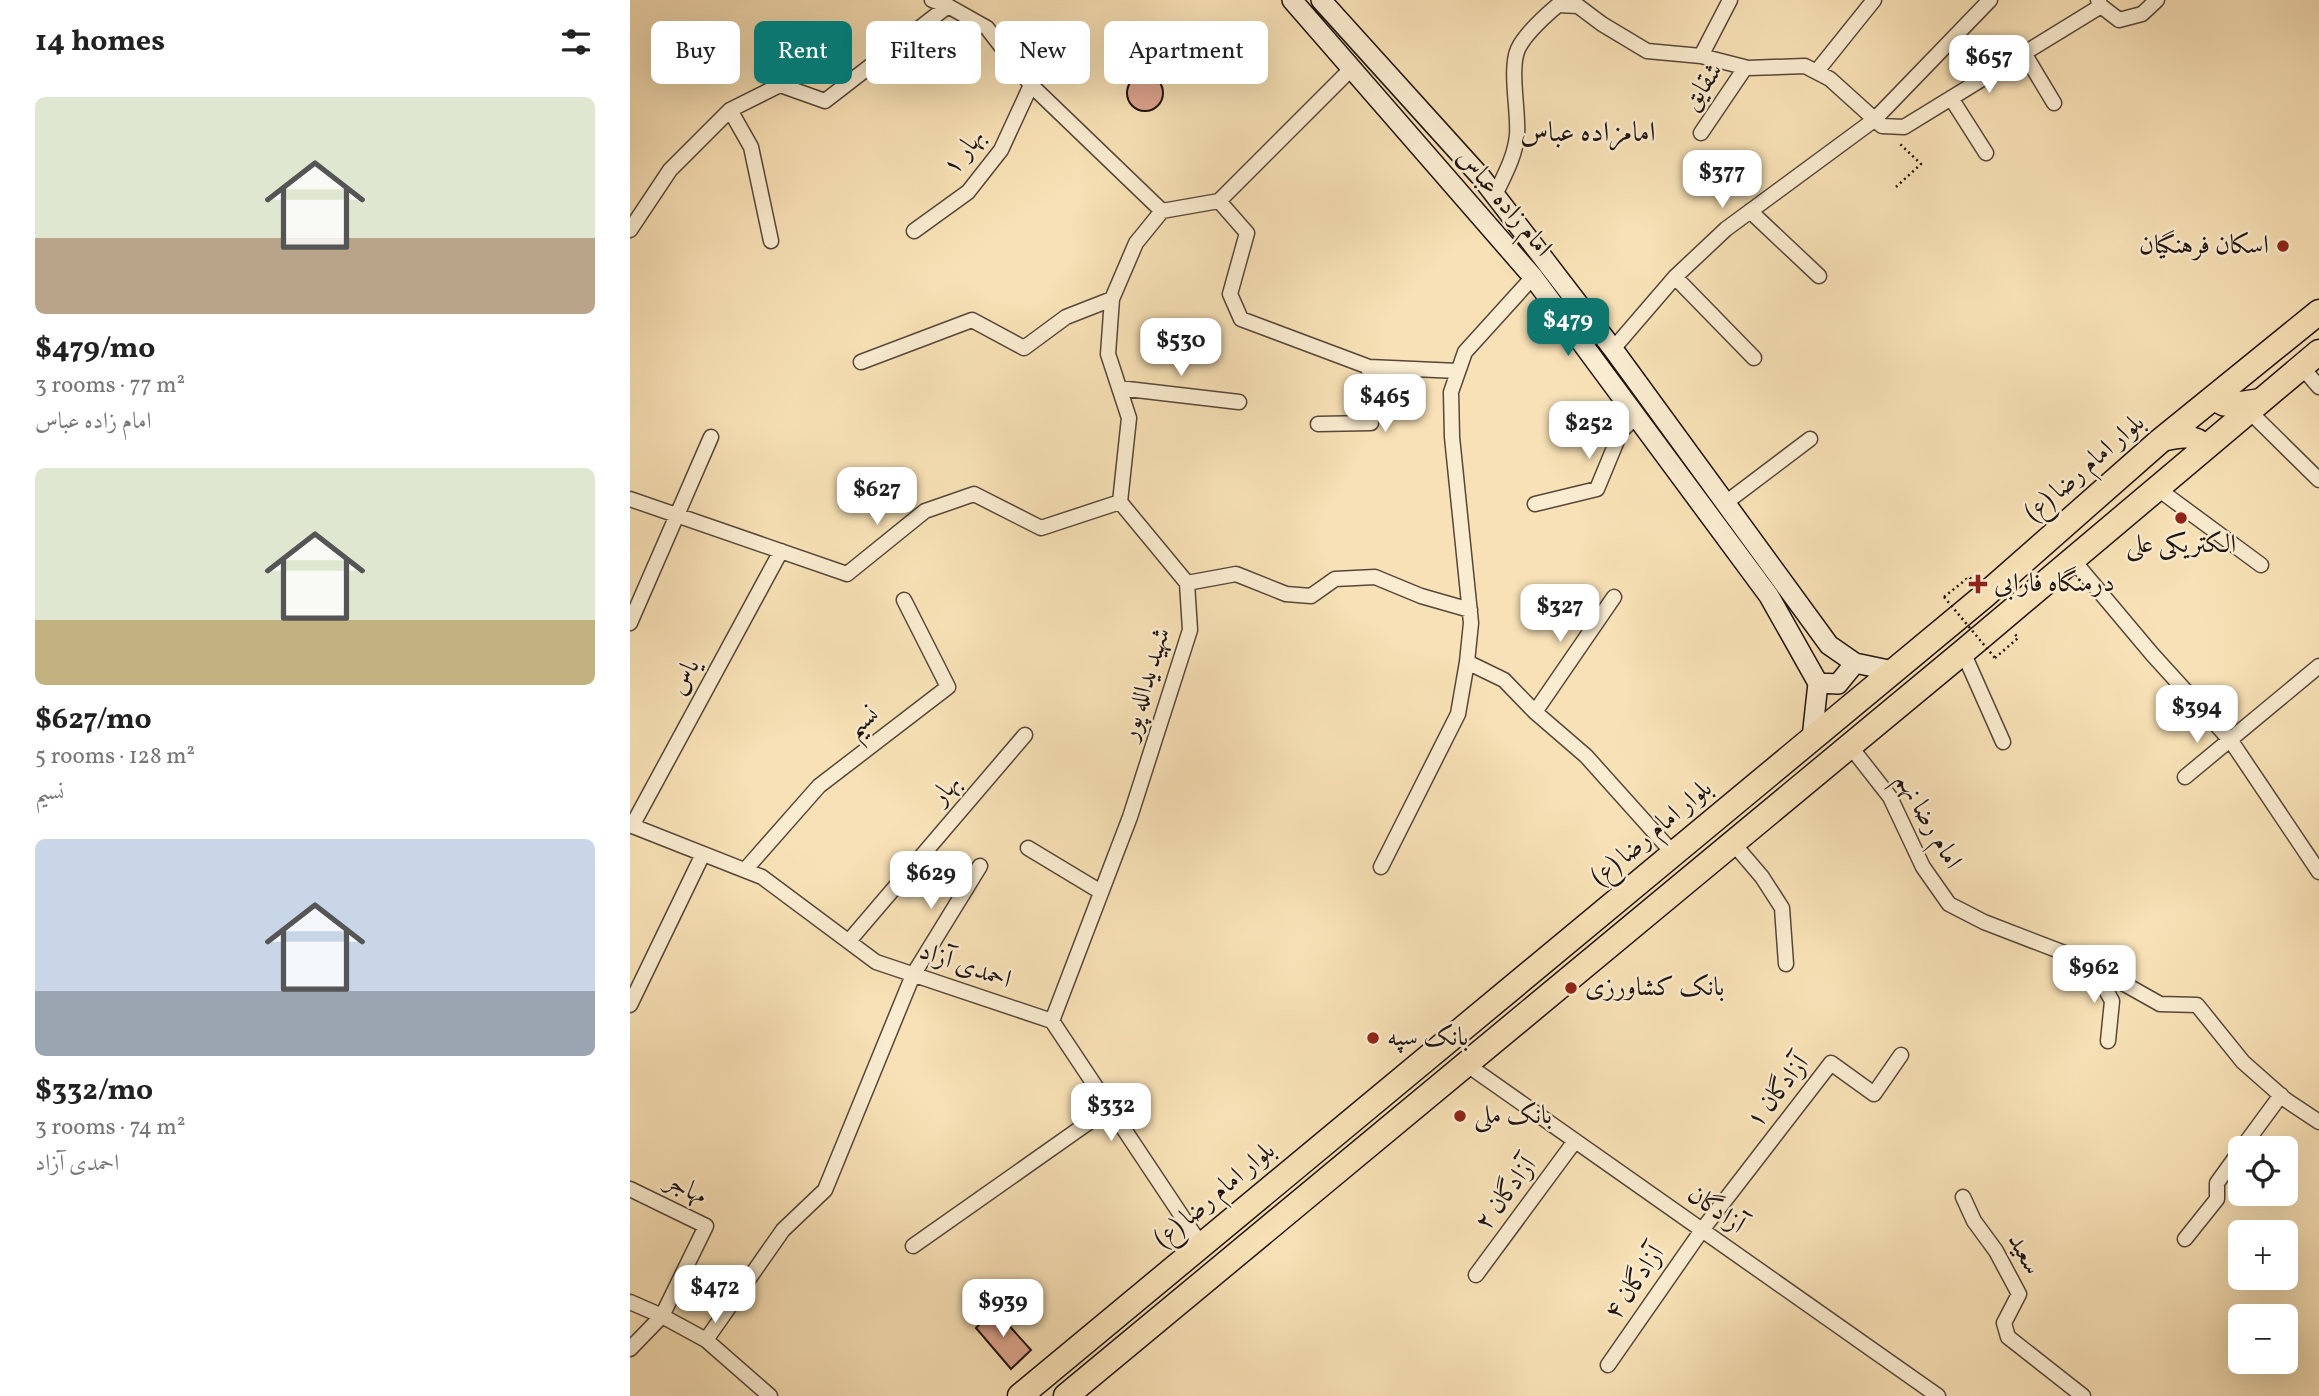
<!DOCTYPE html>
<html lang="en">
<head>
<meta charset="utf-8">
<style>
	body { margin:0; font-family:Vollkorn,Amiri,serif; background:#f2f2f2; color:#222; height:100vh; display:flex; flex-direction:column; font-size:26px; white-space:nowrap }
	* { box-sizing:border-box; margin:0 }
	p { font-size:23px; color:#767676 }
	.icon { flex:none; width:38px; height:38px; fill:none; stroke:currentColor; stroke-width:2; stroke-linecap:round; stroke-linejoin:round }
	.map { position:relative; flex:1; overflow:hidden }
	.sheet { display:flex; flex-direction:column; background:#fff; width:630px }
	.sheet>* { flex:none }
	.hud { position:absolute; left:21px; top:21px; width:665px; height:63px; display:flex; gap:14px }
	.controls { position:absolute; left:1598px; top:1136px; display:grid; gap:14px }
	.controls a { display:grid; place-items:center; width:70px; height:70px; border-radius:10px; background:#fff; box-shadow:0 7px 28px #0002; font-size:35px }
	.price { position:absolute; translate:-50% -60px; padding:0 16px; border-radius:14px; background:#fff; color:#222; font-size:23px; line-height:46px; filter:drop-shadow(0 2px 4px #0008) }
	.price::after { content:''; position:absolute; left:50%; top:42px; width:21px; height:16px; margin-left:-10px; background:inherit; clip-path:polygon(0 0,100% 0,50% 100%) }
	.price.active { background:#0f766e; color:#fff }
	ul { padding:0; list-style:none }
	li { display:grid; align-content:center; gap:14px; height:371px; padding:0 35px }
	li span { display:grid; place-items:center; height:217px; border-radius:10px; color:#555 }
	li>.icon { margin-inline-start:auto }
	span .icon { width:126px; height:126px; fill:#fffc; stroke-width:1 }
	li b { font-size:30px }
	h2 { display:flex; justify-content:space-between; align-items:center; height:84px; padding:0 35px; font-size:30px }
	.tag { padding:0 24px; border-radius:10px; background:#fff; box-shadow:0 7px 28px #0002; font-size:24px; line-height:63px }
	.tag.active { background:#0f766e; color:#fff }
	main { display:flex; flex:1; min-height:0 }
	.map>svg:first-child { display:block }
</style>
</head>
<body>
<main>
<section class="sheet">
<h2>14 homes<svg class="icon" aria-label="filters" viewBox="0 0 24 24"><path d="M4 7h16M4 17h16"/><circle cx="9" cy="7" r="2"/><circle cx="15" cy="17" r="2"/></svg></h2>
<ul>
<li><span style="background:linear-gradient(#dfe7d0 65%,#b9a48a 0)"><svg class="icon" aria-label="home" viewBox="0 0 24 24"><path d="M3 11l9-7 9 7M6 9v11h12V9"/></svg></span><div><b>$479/mo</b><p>3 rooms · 77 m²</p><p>امام زاده عباس</p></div></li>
<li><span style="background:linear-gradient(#dfe7d0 70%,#c2b280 0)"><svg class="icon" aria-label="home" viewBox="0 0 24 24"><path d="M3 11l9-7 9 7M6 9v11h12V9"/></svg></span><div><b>$627/mo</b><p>5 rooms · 128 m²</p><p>نسیم</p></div></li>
<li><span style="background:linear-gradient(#c9d6e8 70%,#9aa5b1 0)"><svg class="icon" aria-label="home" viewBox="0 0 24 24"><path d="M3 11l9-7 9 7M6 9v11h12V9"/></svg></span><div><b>$332/mo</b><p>3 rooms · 74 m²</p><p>احمدی آزاد</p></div></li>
</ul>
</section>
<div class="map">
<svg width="1689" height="1396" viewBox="0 0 1689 1396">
	<rect width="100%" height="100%" fill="#f8e1b6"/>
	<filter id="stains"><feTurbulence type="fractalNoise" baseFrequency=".00286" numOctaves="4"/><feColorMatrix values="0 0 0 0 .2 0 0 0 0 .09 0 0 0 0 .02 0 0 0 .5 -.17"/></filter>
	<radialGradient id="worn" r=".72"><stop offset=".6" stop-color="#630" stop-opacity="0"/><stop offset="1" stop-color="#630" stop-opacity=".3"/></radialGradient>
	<path fill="#dea48e" stroke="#201410" stroke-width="2" d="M549,26L574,53L547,77L521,71V53Z
		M497 93a18 18 0 1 1 36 0a18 18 0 1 1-36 0Z
		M364,1309L401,1350L381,1369L346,1328Z"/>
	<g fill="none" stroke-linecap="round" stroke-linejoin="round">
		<g stroke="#56473a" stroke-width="17">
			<path id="street" d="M302,0L318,6L357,28L401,85L532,211
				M1468,0L1471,6L1489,20L1512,14L1527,0
				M1394,53L1424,103
				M1071,56L1100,0
				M1187,71L1244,0
				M1321,98L1356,153
				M100,110L121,147L141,241
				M1071,133L1115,68
				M865,195C874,176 885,157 887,135C889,113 879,69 888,49C895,34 915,16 928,5L948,6L972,24L1017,51L1071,56L1118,68L1175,66L1200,79L1252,126L1274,127L1471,6
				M589,201L617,233L600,294L611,319L739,367L828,371
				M1120,211L1189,276
				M0,230L40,170L100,110L150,85L195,101L318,6
				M284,231L338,192L371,150L401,85
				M903,277L835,352L821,392L822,437L841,623L837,662L874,680L905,712L956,756L1043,853
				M1045,277L1124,358
				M983,349L1045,277L1096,229L1244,120L1360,0
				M231,362L342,320L394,348L436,317L482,299
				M1671,366L1689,387
				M489,388L609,402
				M1620,412L1689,480
				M688,424L741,423L739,367
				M1528,489L1631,565
				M0,499L217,574L295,511L344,494L411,528L490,502
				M905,504L967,489L991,431L1007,416
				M1094,504L1180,439
				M1443,560L1522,654L1601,741L1689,872
				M557,583L606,574L656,594L681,596L705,579L745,577L791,596L840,610
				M0,623L81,437
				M1333,652L1373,742
				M905,712L984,597
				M1220,746L1260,797L1293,867L1319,904L1354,922L1450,959L1530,1004L1567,1005L1613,1062L1656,1100L1689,1122
				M1555,777L1689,666
				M0,825L132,877L246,962L422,1021L571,1245
				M2,826L151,551
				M1103,843L1132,877L1152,908L1156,964
				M398,848L471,892
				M751,867L828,714L837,662
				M115,870L189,786L318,687L274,600
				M219,941L395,735
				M1464,968L1482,1001L1478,1041
				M0,1005L73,854
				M422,1021L500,817L560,630L557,583L490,502L499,418L478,354L482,299L506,243L532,211L589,201L722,68
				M836,1064L1308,1396
				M1612,1148L1651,1095
				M0,1189L76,1226L32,1316L0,1349
				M1333,1197L1344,1221L1366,1251L1389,1294L1374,1323L1378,1337L1453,1396
				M1555,1239L1587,1199V1183L1610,1151
				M283,1246L479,1108
				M846,1275L945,1141
				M0,1302L32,1316L76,1340L140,1396
				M76,1340L153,1230L195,1190L283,975L350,866
				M978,1365L1072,1230L1201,1063L1244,1094L1271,1055"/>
		</g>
		<g stroke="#201410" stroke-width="22">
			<path id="secondary" d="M662,0L903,277L1139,596L1188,683L1182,738
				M691,0L851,177L983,349L1199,645L1225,663L1263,671
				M1188,683L1208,684L1225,663"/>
		</g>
		<g stroke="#201410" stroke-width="24">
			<path id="primary" d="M1582,399L1594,405L1634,399
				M1530,441C1547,437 1564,432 1577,447"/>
		</g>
		<g stroke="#201410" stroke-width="27">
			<path id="highway" d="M390,1396L1354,596L1530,441L1689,312
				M436,1396L1333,652L1689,352"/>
		</g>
		<path stroke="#201410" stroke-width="2.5" stroke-dasharray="2 3.5" stroke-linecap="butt" d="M1266,187L1291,164L1269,143
			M1314,597L1339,577L1341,579
			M1365,658L1388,638L1385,634"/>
		<use href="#street" stroke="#faecd0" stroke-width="14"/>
		<use href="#secondary" stroke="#faecd0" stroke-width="19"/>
		<use href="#primary" stroke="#f8e1b6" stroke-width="21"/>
		<use href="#highway" stroke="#f8e1b6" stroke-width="24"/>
		<path stroke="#201410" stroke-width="2.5" stroke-dasharray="2 3.5" stroke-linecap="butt" d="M1314,597L1365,658"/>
	</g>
	<g fill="#8f2418" stroke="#faecd0" stroke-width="2.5">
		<circle cx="1653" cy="246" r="7"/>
		<circle cx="1551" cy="518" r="7"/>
		<path d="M1344.5 573.5h7v7h7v7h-7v7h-7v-7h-7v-7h7z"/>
		<circle cx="941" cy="988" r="7"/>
		<circle cx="743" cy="1038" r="7"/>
		<circle cx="830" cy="1116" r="7"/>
	</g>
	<g text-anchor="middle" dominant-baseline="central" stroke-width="5" stroke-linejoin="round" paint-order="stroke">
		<g font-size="26" fill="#201410" stroke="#faecd0">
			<text transform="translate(1073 87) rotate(-56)">شقایق</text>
			<text transform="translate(334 152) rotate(-52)">بهار ۱</text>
			<text transform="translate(874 203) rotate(50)">امام زاده عباس</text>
			<text transform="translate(1455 468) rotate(-41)">بلوار امام رضا (ع)</text>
			<text transform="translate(55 677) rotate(-62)">یاس</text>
			<text transform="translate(516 684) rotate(-73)">شهید یدالله پور</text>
			<text transform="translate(233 722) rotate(-38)">نسیم</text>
			<text transform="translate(316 790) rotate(-50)">بهار</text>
			<text transform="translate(1298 821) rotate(60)">امام رضا نهم</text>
			<text transform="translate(1022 833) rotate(-40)">بلوار امام رضا (ع)</text>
			<text transform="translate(335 966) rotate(19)">احمدی آزاد</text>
			<text transform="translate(1148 1092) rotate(-52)">آزادگان ۱</text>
			<text transform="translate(56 1189) rotate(26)">مهاجر</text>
			<text transform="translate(876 1194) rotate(-53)">آزادگان ۲</text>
			<text transform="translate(585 1195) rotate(-40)">بلوار امام رضا (ع)</text>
			<text transform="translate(1086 1210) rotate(35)">آزادگان</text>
			<text transform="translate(1394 1254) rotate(61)">سعید</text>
			<text transform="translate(1005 1283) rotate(-55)">آزادگان ۴</text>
		</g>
		<g font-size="26" fill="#201410" stroke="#faecd0" text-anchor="start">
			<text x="1639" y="246" text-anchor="end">اسکان فرهنگیان</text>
			<text x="1551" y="545" text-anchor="middle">الکتریکی علی</text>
			<text x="1364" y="584">درمنگاه فارابی</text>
			<text x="955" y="988">بانک کشاورزی</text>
			<text x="757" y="1038">بانک سپه</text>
			<text x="844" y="1116">بانک ملی</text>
		</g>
		<g font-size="28" fill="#201410" stroke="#faecd0">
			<text x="958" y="133">امامزاده عباس</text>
		</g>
	</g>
	<rect width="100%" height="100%" filter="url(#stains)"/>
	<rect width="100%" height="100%" fill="url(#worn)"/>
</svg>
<div class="controls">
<a><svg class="icon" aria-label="locate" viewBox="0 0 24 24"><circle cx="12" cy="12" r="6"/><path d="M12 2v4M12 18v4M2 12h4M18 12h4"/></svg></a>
<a>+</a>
<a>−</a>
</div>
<b class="price" style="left:1359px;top:95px">$657</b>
<b class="price" style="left:1092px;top:210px">$377</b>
<b class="price active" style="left:938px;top:358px">$479</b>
<b class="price" style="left:551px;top:378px">$530</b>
<b class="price" style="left:755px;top:434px">$465</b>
<b class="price" style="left:959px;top:461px">$252</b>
<b class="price" style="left:247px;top:527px">$627</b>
<b class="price" style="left:930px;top:644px">$327</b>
<b class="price" style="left:1567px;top:745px">$394</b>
<b class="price" style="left:301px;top:911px">$629</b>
<b class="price" style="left:1464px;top:1005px">$962</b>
<b class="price" style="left:481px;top:1143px">$332</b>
<b class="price" style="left:85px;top:1325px">$472</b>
<b class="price" style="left:373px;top:1339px">$939</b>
<div class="hud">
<a class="tag">Buy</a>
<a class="tag active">Rent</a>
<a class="tag">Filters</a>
<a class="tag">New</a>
<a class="tag">Apartment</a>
</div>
</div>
</main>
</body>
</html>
